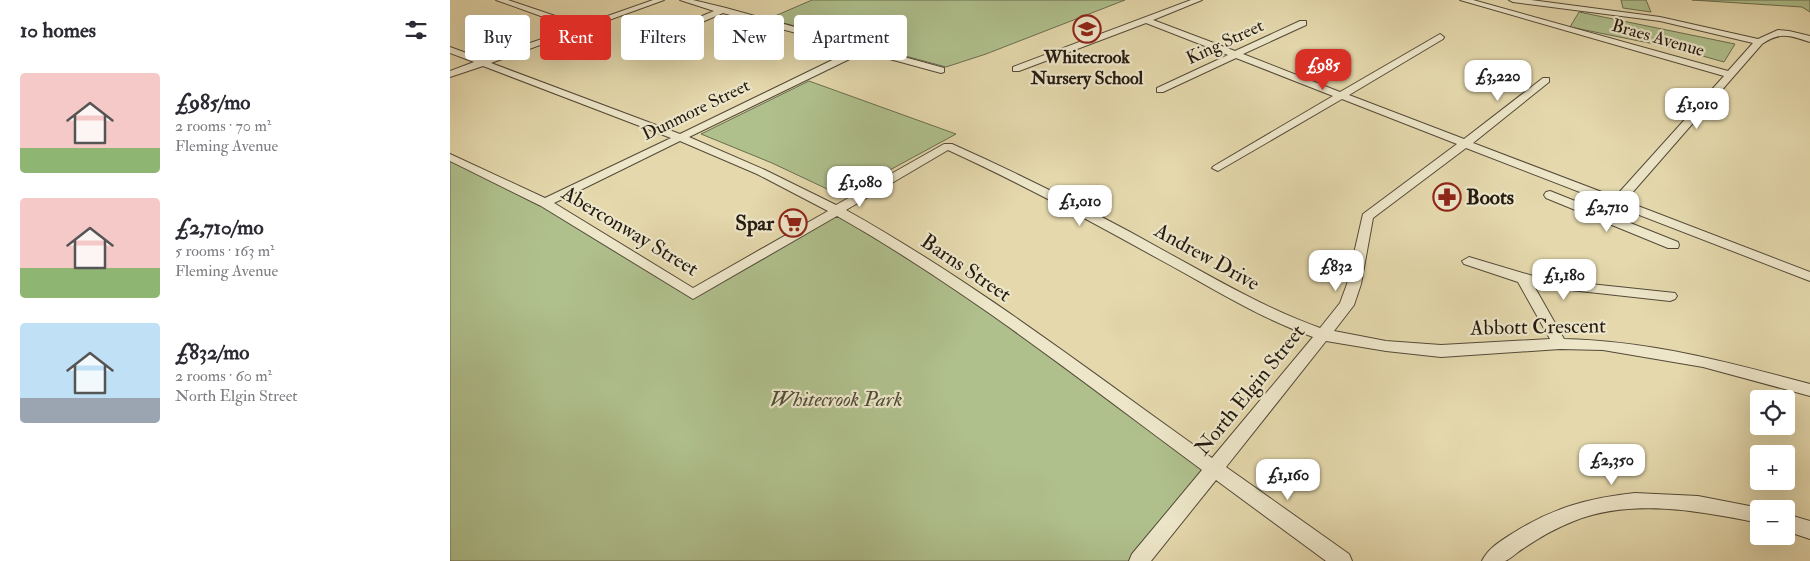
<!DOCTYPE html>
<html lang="en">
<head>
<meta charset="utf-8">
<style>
	body { margin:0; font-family:"IM FELL Double Pica",serif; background:#f7f7f7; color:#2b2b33; height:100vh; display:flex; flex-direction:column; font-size:19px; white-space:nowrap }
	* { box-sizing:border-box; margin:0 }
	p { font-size:16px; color:#7c7c81 }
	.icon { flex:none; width:28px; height:28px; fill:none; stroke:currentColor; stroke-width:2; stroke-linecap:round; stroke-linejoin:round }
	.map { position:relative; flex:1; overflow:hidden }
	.panel { display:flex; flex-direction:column; background:#fff; width:450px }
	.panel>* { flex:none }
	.guide { position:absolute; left:15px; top:15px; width:475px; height:45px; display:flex; gap:10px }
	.fabs { position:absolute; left:1300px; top:390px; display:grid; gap:10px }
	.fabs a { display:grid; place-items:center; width:45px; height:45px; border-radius:5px; background:#fff; box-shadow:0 5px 20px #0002; font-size:25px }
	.price { position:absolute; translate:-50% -42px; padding:0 11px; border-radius:10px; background:#fff; color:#222; font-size:16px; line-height:32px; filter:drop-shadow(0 1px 2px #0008) }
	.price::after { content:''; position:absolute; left:50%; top:30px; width:15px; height:11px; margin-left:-8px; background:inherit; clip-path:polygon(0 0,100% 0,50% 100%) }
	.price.on { background:#d93025; color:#fff }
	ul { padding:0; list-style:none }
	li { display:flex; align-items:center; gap:15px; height:125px; padding:0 20px }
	li span { display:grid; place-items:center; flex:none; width:140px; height:100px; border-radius:5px; color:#555 }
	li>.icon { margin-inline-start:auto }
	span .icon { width:60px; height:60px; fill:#fffc; stroke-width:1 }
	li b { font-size:21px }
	h2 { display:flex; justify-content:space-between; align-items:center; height:60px; padding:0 20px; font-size:21px }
	.chip { padding:0 18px; border-radius:5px; background:#fff; box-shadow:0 5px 20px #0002; font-size:18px; line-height:45px }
	.chip.on { background:#d93025; color:#fff }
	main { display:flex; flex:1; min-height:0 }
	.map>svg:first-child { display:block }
</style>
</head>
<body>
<main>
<section class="panel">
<h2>10 homes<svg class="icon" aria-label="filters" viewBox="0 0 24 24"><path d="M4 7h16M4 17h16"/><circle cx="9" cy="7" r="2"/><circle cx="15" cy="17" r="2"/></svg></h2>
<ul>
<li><span style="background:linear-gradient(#f6c9c9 75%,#8fb573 0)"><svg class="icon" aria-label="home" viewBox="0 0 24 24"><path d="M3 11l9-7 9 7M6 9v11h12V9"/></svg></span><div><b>£985/mo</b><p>2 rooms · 70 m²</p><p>Fleming Avenue</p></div></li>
<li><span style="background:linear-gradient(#f6c9c9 70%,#8fb573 0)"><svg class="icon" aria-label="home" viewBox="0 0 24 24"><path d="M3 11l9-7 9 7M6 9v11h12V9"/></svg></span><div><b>£2,710/mo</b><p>5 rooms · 163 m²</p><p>Fleming Avenue</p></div></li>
<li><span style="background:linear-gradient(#bfe0f5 75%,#9aa5b1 0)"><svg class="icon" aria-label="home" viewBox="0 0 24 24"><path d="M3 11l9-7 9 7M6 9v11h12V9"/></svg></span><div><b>£832/mo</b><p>2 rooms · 60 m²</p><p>North Elgin Street</p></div></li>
</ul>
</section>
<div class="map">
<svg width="1360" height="561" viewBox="0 0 1360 561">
	<rect width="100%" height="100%" fill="#e4d8ac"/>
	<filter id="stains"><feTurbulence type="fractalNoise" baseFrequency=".004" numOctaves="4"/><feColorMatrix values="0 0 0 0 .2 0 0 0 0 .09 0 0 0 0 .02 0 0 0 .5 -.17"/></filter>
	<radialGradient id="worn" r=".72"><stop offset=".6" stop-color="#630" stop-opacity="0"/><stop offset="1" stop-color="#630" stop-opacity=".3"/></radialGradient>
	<path fill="#afc08d" stroke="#6a6d50" d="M362,0H675L536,54L496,67L318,19Z
		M1171,0H1196L1201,12L1173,8Z
		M1242,0H1360V12L1352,7Z
		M1129,12L1285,44L1274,62L1224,48L1120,27Z
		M359,81L506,134L392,196L322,163L251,134Z
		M0,157L95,203L243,294L386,210L443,242L765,468L689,561H0Z"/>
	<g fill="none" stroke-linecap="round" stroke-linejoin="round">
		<g stroke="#544a38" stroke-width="2">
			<path id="street" d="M46,0H58L132,25L203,0H214L41,63L230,134L405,49L273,13L215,38H209V34L264,11L230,0H243L276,8L494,68V72L491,73L414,52L239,137L315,170L386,205L494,144H502C576,177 649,214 720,254C769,281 817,309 870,328L890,303L897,284L913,214L1007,144L892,99L768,171L762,168L764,166L883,96L786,58L713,92H707V88L778,55L696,23L569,71H563V67L741,0H752L703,20L785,51L850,21H856V25L793,54L890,92L990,34L994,37L993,39L899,95L1014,139L1093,78H1099V82L1023,143L1165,197L1274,76L1010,0H1023L1278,71L1303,43L1210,21L1063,2L1059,0H1081L1210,17L1308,39L1328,30L1339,31L1360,36V42C1340,36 1331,31 1312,44L1175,201L1360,272V281L1016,148L923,218L911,284L904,305L884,331L936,341L991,345L1100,339L1068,282L1014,264L1012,261L1019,257L1093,279L1225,293L1227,296L1225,299L1220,301L1084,286L1114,339C1200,341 1278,362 1360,384V396L1253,367L1153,350L1110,349L991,357L936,351L876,341L776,467L899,554L902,561H876L766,480L701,561H679L682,554L752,470C633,382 516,289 387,216L243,299L91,206L0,161V154L95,198L221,138L33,66L0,77V71L24,62L0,53V47L33,59L124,28ZM230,141L307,174L378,211L243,288L104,203ZM498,150C570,183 639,220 707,258C761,287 805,316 863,337L762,458C642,373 525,282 396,210Z
				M1100,191L1228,242L1229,245L1228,248H1218L1096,198L1094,195L1096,192Z
				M1185,493L1248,496L1315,509H1309V523C1250,511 1182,498 1124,521C1106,528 1090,537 1074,548C1068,551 1061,559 1055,561C1049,561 1038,561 1032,561C1038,548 1051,541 1063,533C1103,508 1138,498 1185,493Z
				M1336,514L1360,521V539L1336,531Z"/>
		</g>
		<use href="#street" fill="#ede6c9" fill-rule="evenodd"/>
	</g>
	<defs>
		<g id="school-ring" transform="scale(1.4375)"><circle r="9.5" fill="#ede6c9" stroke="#8f2418" stroke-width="1.5"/><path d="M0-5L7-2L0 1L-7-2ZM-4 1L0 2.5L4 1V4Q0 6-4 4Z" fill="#8f2418"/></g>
		<g id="pharmacy-ring" transform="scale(1.4375)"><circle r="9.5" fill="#ede6c9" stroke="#8f2418" stroke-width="1.5"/><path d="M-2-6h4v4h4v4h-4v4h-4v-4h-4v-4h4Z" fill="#8f2418"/></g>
		<g id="supermarket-ring" transform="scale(1.4375)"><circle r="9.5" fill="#ede6c9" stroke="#8f2418" stroke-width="1.5"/><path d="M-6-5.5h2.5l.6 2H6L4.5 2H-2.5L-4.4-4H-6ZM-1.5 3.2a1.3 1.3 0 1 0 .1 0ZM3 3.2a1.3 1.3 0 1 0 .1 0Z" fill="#8f2418"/></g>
	</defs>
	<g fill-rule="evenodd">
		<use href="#school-ring" x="637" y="29"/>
		<use href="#pharmacy-ring" x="997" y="197"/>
		<use href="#supermarket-ring" x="343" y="223"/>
	</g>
	<g text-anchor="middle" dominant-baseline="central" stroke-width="4.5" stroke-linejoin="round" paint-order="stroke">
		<g font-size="18" fill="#241a12" stroke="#ede6c9">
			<text transform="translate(1208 38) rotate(16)">Braes Avenue</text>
			<text transform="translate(775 42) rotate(-25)">King Street</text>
			<text transform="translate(246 110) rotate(-26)">Dunmore Street</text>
		</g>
		<g font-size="18" font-weight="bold" fill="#241a12" stroke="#ede6c9">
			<text x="637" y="57">Whitecrook<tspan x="637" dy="21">Nursery School</tspan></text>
		</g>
		<g font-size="21" font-weight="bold" fill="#241a12" stroke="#ede6c9" text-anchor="start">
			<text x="1016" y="197">Boots</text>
			<text x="324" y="223" text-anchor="end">Spar</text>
		</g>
		<g font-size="21" fill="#241a12" stroke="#ede6c9">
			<text transform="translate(180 231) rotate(31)">Aberconway Street</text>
			<text transform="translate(757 257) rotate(29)">Andrew Drive</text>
			<text transform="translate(516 268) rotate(34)">Barns Street</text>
			<text transform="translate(1088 327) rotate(-1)">Abbott Crescent</text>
			<text transform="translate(800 390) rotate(-51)">North Elgin Street</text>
		</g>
		<g font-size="21" font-style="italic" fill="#4e4c37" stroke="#ede6c9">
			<text x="386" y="399">Whitecrook Park</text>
		</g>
	</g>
	<rect width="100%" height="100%" filter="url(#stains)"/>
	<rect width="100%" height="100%" fill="url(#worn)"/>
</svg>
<div class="fabs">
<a><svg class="icon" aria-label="locate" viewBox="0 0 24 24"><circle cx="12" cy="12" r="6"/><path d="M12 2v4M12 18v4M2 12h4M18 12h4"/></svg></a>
<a>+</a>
<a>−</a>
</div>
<b class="price on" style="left:873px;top:91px">£985</b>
<b class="price" style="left:1048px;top:102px">£3,220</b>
<b class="price" style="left:1247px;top:130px">£1,010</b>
<b class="price" style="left:410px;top:208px">£1,080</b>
<b class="price" style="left:630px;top:227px">£1,010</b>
<b class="price" style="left:1157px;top:233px">£2,710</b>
<b class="price" style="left:886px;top:292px">£832</b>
<b class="price" style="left:1114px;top:301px">£1,180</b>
<b class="price" style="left:1162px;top:486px">£2,350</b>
<b class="price" style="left:838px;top:501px">£1,160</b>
<div class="guide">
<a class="chip">Buy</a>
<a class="chip on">Rent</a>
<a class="chip">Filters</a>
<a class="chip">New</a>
<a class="chip">Apartment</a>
</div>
</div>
</main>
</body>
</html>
